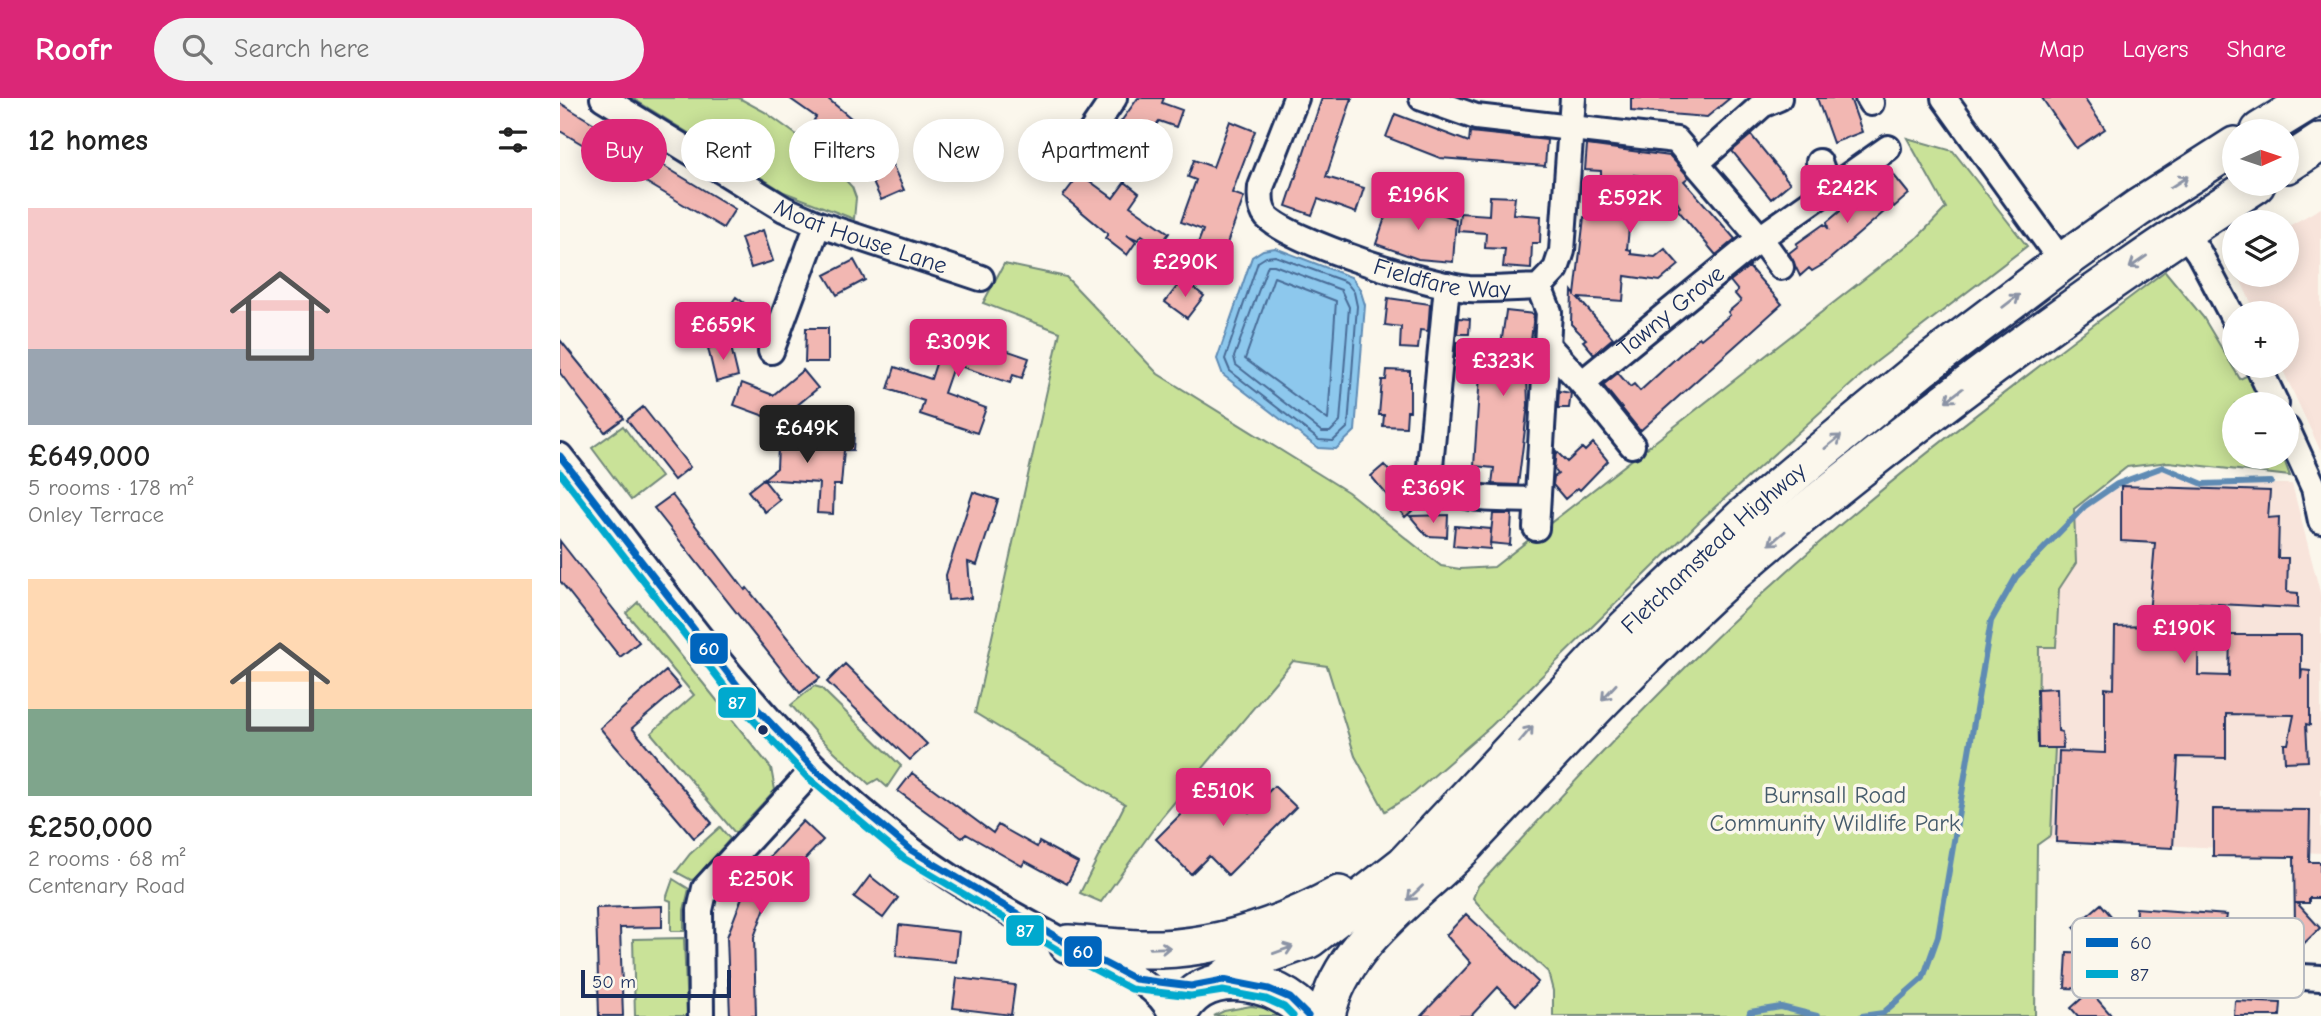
<!DOCTYPE html>
<html lang="en">
<head>
<meta charset="utf-8">
<style>
	body { margin:0; font-family:"Comic Neue",sans-serif; background:#f2f2f2; color:#222; height:100vh; display:flex; flex-direction:column; font-size:26px; white-space:nowrap }
	* { box-sizing:border-box; margin:0 }
	p { font-size:23px; color:#767676 }
	.icon { flex:none; width:38px; height:38px; fill:none; stroke:currentColor; stroke-width:2; stroke-linecap:round; stroke-linejoin:round }
	.map { position:relative; flex:1; overflow:hidden }
	.side { display:flex; flex-direction:column; background:#fff; width:560px }
	.side>* { flex:none }
	.banner { position:absolute; left:21px; top:21px; width:665px; height:63px; display:flex; gap:14px }
	.needle { width:46px; rotate:87deg }
	.fabs { position:absolute; left:1662px; top:21px; display:grid; gap:14px }
	.fabs a { display:grid; place-items:center; width:77px; height:77px; border-radius:50%; background:#fff; box-shadow:0 4px 18px #0003; font-size:35px }
	.scale { position:absolute; left:21px; bottom:18px; width:150px; box-sizing:border-box; padding-left:7px; border:4px solid #1b2f5e; border-top:0; font-size:19px; line-height:24px; white-space:nowrap; color:#1b2f5e; -webkit-text-stroke:5px #fbf7ec; paint-order:stroke }
	.price { position:absolute; translate:-50% -60px; padding:0 16px; border-radius:7px; background:#db2777; color:#fff; font-size:23px; line-height:46px; filter:drop-shadow(0 2px 4px #0008) }
	.price::after { content:''; position:absolute; left:50%; top:42px; width:21px; height:16px; margin-left:-10px; background:inherit; clip-path:polygon(0 0,100% 0,50% 100%) }
	.price.selected { background:#222; color:#fff }
	ul { padding:0; list-style:none }
	li { display:grid; align-content:center; gap:14px; height:371px; padding:0 28px }
	li span { display:grid; place-items:center; height:217px; border-radius:0px; color:#555 }
	li>.icon { margin-inline-start:auto }
	span .icon { width:126px; height:126px; fill:#fffc; stroke-width:1 }
	li b { font-size:30px }
	h2 { display:flex; justify-content:space-between; align-items:center; height:84px; padding:0 28px; font-size:30px }
	.tag { padding:0 24px; border-radius:32px; background:#fff; box-shadow:0 4px 18px #0003; font-size:24px; line-height:63px }
	.tag.selected { background:#db2777; color:#fff }
	header { display:flex; align-items:center; gap:42px; box-sizing:border-box; height:98px; padding:0 35px; background:#db2777; color:#fff }
	header strong { font-size:33px }
	nav { display:flex; gap:38px; margin-inline-start:auto; font-size:24px }
	.search { width:490px; height:63px; background:#f2f2f2; display:flex; align-items:center; gap:18px; box-sizing:border-box; padding:0 24px; border-radius:38px; color:#767676; font-size:26px }
	main { display:flex; flex:1; min-height:0 }
	.map>svg:first-child { display:block }
</style>
</head>
<body>
<header>
<strong>Roofr</strong>
<div class="search"><svg class="icon" aria-label="search" viewBox="0 0 24 24"><circle cx="10" cy="10" r="6"/><path d="M15 15l6 6"/></svg>Search here</div>
<nav><a>Map</a><a>Layers</a><a>Share</a></nav>
</header>
<main>
<section class="side">
<h2>12 homes<svg class="icon" aria-label="filters" viewBox="0 0 24 24"><path d="M4 7h16M4 17h16"/><circle cx="9" cy="7" r="2"/><circle cx="15" cy="17" r="2"/></svg></h2>
<ul>
<li><span style="background:linear-gradient(#f6c9c9 65%,#9aa5b1 0)"><svg class="icon" aria-label="home" viewBox="0 0 24 24"><path d="M3 11l9-7 9 7M6 9v11h12V9"/></svg></span><div><b>£649,000</b><p>5 rooms · 178 m²</p><p>Onley Terrace</p></div></li>
<li><span style="background:linear-gradient(#ffd9b3 60%,#7fa58c 0)"><svg class="icon" aria-label="home" viewBox="0 0 24 24"><path d="M3 11l9-7 9 7M6 9v11h12V9"/></svg></span><div><b>£250,000</b><p>2 rooms · 68 m²</p><p>Centenary Road</p></div></li>
</ul>
</section>
<div class="map">
<svg width="1761" height="918" viewBox="0 0 1761 918">
	<rect width="100%" height="100%" fill="#fbf7ec"/>
	<filter id="ink" filterUnits="userSpaceOnUse"><feTurbulence type="fractalNoise" baseFrequency=".0143" numOctaves="2"/><feDisplacementMap in="SourceGraphic" scale="14" xChannelSelector="R" yChannelSelector="G"/><feConvolveMatrix kernelMatrix="1 2 1 2 8 2 1 2 1" color-interpolation-filters="sRGB"/></filter>
	<g filter="url(#ink)">
		<path fill="#f8e4db" d="M1761,110V354L1721,268H1727V215H1696L1678,177H1727V129Z
			M1603,369L1643,386H1732L1761,498V755L1481,741L1479,549H1496L1499,491L1516,465L1514,419L1557,386Z"/>
		<path fill="#c9e298" stroke="#72887b" stroke-width="2" d="M72,0H179L205,14L259,53L292,89L296,100L294,121L224,94Z
			M1347,40L1393,53L1467,148L1316,264L1144,419L931,628L854,695L825,713L795,658L767,568L733,563L602,719L541,804L520,795L565,706L415,615L500,234L423,205L444,166L506,179L598,276L788,394L881,468L900,471L934,469L1358,139L1386,110Z
			M1605,173L1643,219L1680,281L1688,277L1702,306H1675V359H1723L1730,378L1609,364L1567,369L1514,411L1516,465L1499,491L1496,549H1479L1478,647L1495,649L1491,737L1477,747L1475,918H993V893L988,874L929,819L913,800L918,788C1001,698 1084,608 1172,524C1307,395 1457,285 1605,173Z
			M63,328L101,379L71,402L32,350Z
			M78,504L211,670L215,692L175,735L91,635L134,597L66,515Z
			M254,588L261,590L341,668L327,689L318,681L309,686L260,640L231,607Z
			M160,729L170,741L135,781L131,782L116,774L130,756Z
			M113,781L129,791L124,812V833H111V803L106,801Z
			M124,840L127,918H75L73,841Z
			M691,908L718,912L727,918H654L664,913Z"/>
		<path fill="#8dc8ed" stroke="#5f8bb4" stroke-width="2" d="M715,150L791,179L800,191L805,207L795,333L776,351L758,350L663,277L657,261L692,159L703,152Z"/>
		<g fill="none" stroke-linecap="round" stroke-linejoin="round">
			<path stroke="#496c97" stroke-width="2" d="M715,158L786,184L794,194L797,208L788,329L773,343L759,342L670,273L665,261L698,164L706,159Z
				M708,167H714L781,192L789,209L780,324L770,334H762L676,267L674,259Z
				M714,179L776,203L768,322L685,261Z"/>
			<path stroke="#5f8bb4" stroke-width="6" d="M1189,918L1190,914L1221,909L1257,918
				M1302,918L1323,915L1363,880L1378,838L1431,523L1456,479L1525,408L1557,386L1603,369L1643,386L1711,384"/>
		</g>
		<path fill="#f2b7b2" stroke="#1b2f5e" stroke-width="2" d="M229,0H267L298,26L331,64L344,92L321,102L310,78L280,43L254,22L256,19Z
			M578,0H604L602,5L622,12L616,29L599,23L576,53L552,36Z
			M762,0H792L766,79L804,90L796,115L758,101L752,117L726,108Z
			M1071,0H1170L1147,19L1071,13Z
			M1257,0H1290L1302,34L1273,45Z
			M1482,0H1524L1545,31L1516,50Z
			M0,5L175,111L163,130L0,33Z
			M835,16L909,44L910,34L987,42L985,68L880,60L826,39Z
			M670,23L695,33L672,95L684,99L658,170L632,161L643,132L621,124L636,82L628,79L634,62L653,69Z
			M1191,37L1230,85L1211,101L1172,53Z
			M1027,47L1110,58L1129,79L1124,83L1175,141L1156,157L1117,111L1120,109L1105,83L1074,77L1067,151L1071,152V156L1095,159L1105,151L1119,167L1100,183L1065,178L1063,203L1018,200L1053,240L1034,256L1023,243L1026,241L1011,226L1012,193L1015,197L1024,119L1053,121L1056,81L1041,80V73L1025,72Z
			M578,55L591,65L581,80L567,70Z
			M1328,70L1349,96L1334,109L1332,107L1264,166L1252,173L1249,170L1240,178L1229,155L1238,148L1236,146L1264,126L1268,130L1267,124L1284,110L1289,116L1314,94L1316,88L1312,84Z
			M520,76L553,100L565,84L579,95L570,108L609,135L599,149L582,137L578,142L567,137L576,144L567,157L545,140L548,136L503,98Z
			M930,98L955,99L953,116L981,118L980,145H972L971,171L943,169L945,151L925,150L926,135L898,133L900,115L929,117Z
			M832,99L896,121L893,164L858,161L816,146Z
			M203,132L213,163L191,170L181,140Z
			M294,162L305,182L277,197L265,177Z
			M1191,167L1189,169L1222,206L1080,333L1043,287L1058,275L1070,289L1074,286L1080,293L1139,239L1141,241L1170,217L1168,214L1181,203L1175,196L1178,193L1170,183Z
			M623,181L644,198L627,220L605,204Z
			M176,199L195,213L175,240L156,227Z
			M828,200L870,206L868,233L860,232L858,251L840,250L841,229L825,227Z
			M946,213L974,216L967,278L968,307L958,387L932,386L934,370L914,368L921,261L896,259L897,244L941,247Z
			M899,220L910,221L909,236H897Z
			M246,230H268V264H245Z
			M387,232L469,260L462,280L453,277L450,285L394,266L384,295L426,310L417,335L360,316L364,303L328,291L335,269L371,281Z
			M0,242L64,320L45,334L0,275Z
			M170,245L178,278L156,284L148,250Z
			M243,272L258,290L218,323L174,307L182,285L213,297Z
			M827,272L850,273V313H847L846,329L823,328L824,317H819L822,282H826Z
			M999,293L1011,295L1009,310H998Z
			M83,309L130,369L114,382L67,322Z
			M219,330L294,336L293,352H284L281,387H274L273,416L257,415L259,385L203,381L220,402L205,414L188,393L217,370Z
			M1033,345L1048,363L1020,392L1018,390L1005,401L993,387L994,379L998,376L994,371L996,353L1007,364L1022,350L1025,353Z
			M824,367L847,393L856,386L868,399L845,419L811,378Z
			M1561,388L1710,393L1708,420L1719,419L1718,460H1728L1727,494L1738,495V510L1639,505L1638,577L1669,578L1670,537H1741V581L1742,572L1750,573V627L1746,626L1748,663L1725,664L1724,646H1728L1734,617L1666,616V660L1618,659L1613,750L1496,744L1499,653L1545,655V590L1554,591L1555,529L1588,528L1595,445L1561,443Z
			M413,394L438,402L417,467L408,464L411,500L388,502L386,477Z
			M112,397L185,492L187,490L260,580L240,595L94,410Z
			M933,416H952L950,447L930,445Z
			M888,417L887,439L867,438L850,418Z
			M895,428L931,431L930,451L893,448Z
			M0,443L79,544L60,559L0,483Z
			M285,566L367,646L350,662L267,584Z
			M106,573L120,589L72,630L152,725L134,740L40,630Z
			M1497,590L1498,633L1502,634L1503,650H1478L1477,591Z
			M352,675L433,735L438,727L477,749L479,744L518,765L507,786L465,763L462,768L406,736L402,740L338,693Z
			M656,681L689,714L714,688L736,709L668,777L649,758L631,776L596,741Z
			M1653,711L1750,712L1749,764H1760V800H1749V805H1737L1760,830L1734,855L1709,827L1708,851L1672,849V842L1575,835L1576,810L1667,817L1666,823L1735,827L1734,759L1653,758Z
			M243,723L263,742L209,799L194,839L196,918H170L167,839L189,781Z
			M310,778L338,800L323,820L294,799Z
			M1541,806L1557,825L1530,848L1514,829Z
			M102,808V829L60,830L63,918H39L36,810Z
			M906,816L978,884L956,907L938,889L911,918H861L911,865L886,837Z
			M339,827L399,834L396,864L336,858Z
			M1507,854L1532,855L1531,891L1505,890Z
			M397,880L455,887L451,917L393,910Z
			M1530,893L1552,918H1518L1511,910Z
			M1675,903L1721,905L1720,918H1674Z"/>
		<g fill="none" stroke-linecap="round" stroke-linejoin="round">
			<g stroke="#1b2f5e" stroke-width="30">
				<g id="minor">
					<path id="s1" d="M43,0L224,111L258,126L421,180"/>
					<path id="s2" d="M736,0L701,89C700,99 700,111 707,119C733,145 871,188 909,191C932,192 956,190 979,189L996,171L1002,153L1013,0"/>
					<path d="M862,0L916,19L1116,42L1200,140L1221,169"/>
					<path d="M1308,0L1311,5"/>
					<path d="M1384,0L1502,164"/>
					<path d="M531,34L554,0"/>
					<path d="M1138,64L1202,7L1219,0"/>
					<path d="M1259,64L1269,91"/>
					<path d="M1623,133L1639,155L1675,223"/>
					<path d="M887,187L869,379C898,406 938,400 976,402"/>
					<path d="M987,247L1022,285"/>
					<path d="M211,253L258,126"/>
					<path d="M1698,268L1716,306"/>
					<path d="M1727,331L1754,390L1761,423"/>
					<path id="s3" d="M1072,347L1022,285L1200,140L1328,50"/>
					<path d="M0,358C120,509 214,659 377,770C418,798 465,823 509,847C542,865 597,881 612,918"/>
					<path d="M976,430L989,214L979,189"/>
					<path d="M1574,870L1761,880"/>
					<path d="M141,918L140,812L145,790L254,671"/>
				</g>
			</g>
			<g stroke="#1b2f5e" stroke-width="42">
				<g id="highway">
					<path d="M1700,33L1754,0"/>
					<path d="M1727,66L1761,44"/>
					<path d="M508,846C538,848 569,852 600,851C664,849 723,827 779,797"/>
					<path id="s4" d="M663,882L688,863L749,841L845,766L1066,530L1183,419L1253,360L1362,270L1502,164L1578,110L1675,48"/>
					<path d="M618,918C641,865 717,880 748,918"/>
					<path d="M766,918C781,844 858,797 907,745C987,660 1065,575 1150,496C1204,446 1263,400 1321,354C1442,259 1567,169 1696,86"/>
				</g>
			</g>
			<use href="#minor" stroke="#fbf7ec" stroke-width="24"/>
			<use href="#highway" stroke="#fbf7ec" stroke-width="37"/>
			<g stroke="#fbf7ec" stroke-width="12">
				<path id="bus-1" d="M0,358L187,600L254,671L351,752L508,846L575,881L631,888L663,882L709,891L730,900L748,918"/>
			</g>
			<g stroke="#fbf7ec" stroke-width="12">
				<path id="bus-2" d="M0,375L179,607L247,679L345,761L503,855L571,891L631,898L663,893L706,901L724,909L733,918"/>
			</g>
			<use href="#bus-1" stroke="#0065bd" stroke-width="7"/>
			<use href="#bus-2" stroke="#00a9ce" stroke-width="7"/>
		</g>
		<defs><path id="oneway-shaft" d="M-6 0H5M1.5-3L5.5 0L1.5 3" fill="none" stroke-width="1.6" stroke-linecap="round" stroke-linejoin="round" transform="scale(1.75)"/></defs>
		<g stroke="#8b93a5">
			<use href="#oneway-shaft" transform="translate(1619 84) rotate(-33)"/>
			<use href="#oneway-shaft" transform="translate(1578 164) rotate(145)"/>
			<use href="#oneway-shaft" transform="translate(1451 203) rotate(-37)"/>
			<use href="#oneway-shaft" transform="translate(1394 297) rotate(143)"/>
			<use href="#oneway-shaft" transform="translate(1273 344) rotate(-39)"/>
			<use href="#oneway-shaft" transform="translate(1217 440) rotate(140)"/>
			<use href="#oneway-shaft" transform="translate(1049 594) rotate(133)"/>
			<use href="#oneway-shaft" transform="translate(966 636) rotate(-50)"/>
			<use href="#oneway-shaft" transform="translate(855 795) rotate(136)"/>
			<use href="#oneway-shaft" transform="translate(600 850) rotate(-2)"/>
			<use href="#oneway-shaft" transform="translate(723 852) rotate(-20)"/>
		</g>
	</g>
	<circle fill="#1b2f5e" stroke="#fbf7ec" stroke-width="2.5" cx="203" cy="632" r="6"/>
	<g text-anchor="middle" dominant-baseline="central" stroke-width="7" stroke-linejoin="round" paint-order="stroke">
		<g font-size="24" fill="#1b2f5e" stroke="#fbf7ec">
			<text stroke="none"><textPath href="#s1" startOffset="294">Moat House Lane</textPath></text>
			<text stroke="none"><textPath href="#s2" startOffset="315">Fieldfare Way</textPath></text>
			<text stroke="none"><textPath href="#s3" startOffset="194">Tawny Grove</textPath></text>
			<text stroke="none"><textPath href="#s4" startOffset="660">Fletchamstead Highway</textPath></text>
		</g>
		<g font-size="24" fill="#465c6c" stroke="#fbf7ec">
			<text x="1275" y="697">Burnsall Road<tspan x="1275" dy="28">Community Wildlife Park</tspan></text>
		</g>
	</g>
	<rect x="1512" y="820" width="232" height="80" rx="10" fill="#fbf7ec" stroke="#b8bbc1" stroke-width="2"/>
	<rect x="1526" y="840" width="32" height="9" fill="#0065bd"/>
	<rect x="1526" y="872" width="32" height="8" fill="#00a9ce"/>
	<g font-size="19" fill="#1b2f5e">
		<text x="1570" y="851">60</text>
		<text x="1570" y="883">87</text>
	</g>
	<g stroke="#fbf7ec" stroke-width="2.5">
		<rect x="129" y="534" width="40" height="33" rx="7" fill="#0065bd"/>
		<rect x="157" y="588" width="40" height="33" rx="7" fill="#00a9ce"/>
		<rect x="445" y="816" width="40" height="33" rx="7" fill="#00a9ce"/>
		<rect x="503" y="837" width="40" height="33" rx="7" fill="#0065bd"/>
	</g>
	<g font-size="19" text-anchor="middle" font-weight="bold" fill="#fff">
		<text x="149" y="557">60</text>
		<text x="177" y="611">87</text>
		<text x="465" y="839">87</text>
		<text x="523" y="860">60</text>
	</g>
</svg>
<div class="fabs">
<a><svg class="needle" viewBox="-14 -14 28 28"><path d="M0-13l5 13h-10z" fill="#e53935"/><path d="M0 13l5-13h-10z" fill="#767676"/></svg></a>
<a><svg class="icon" aria-label="layers" viewBox="0 0 24 24"><path d="M12 4l9 5-9 5-9-5zM3 14l9 5 9-5"/></svg></a>
<a>+</a>
<a>−</a>
</div>
<div class="scale">50 m</div>
<b class="price" style="left:1287px;top:127px">£242K</b>
<b class="price" style="left:858px;top:134px">£196K</b>
<b class="price" style="left:1070px;top:137px">£592K</b>
<b class="price" style="left:625px;top:201px">£290K</b>
<b class="price" style="left:163px;top:264px">£659K</b>
<b class="price" style="left:398px;top:281px">£309K</b>
<b class="price" style="left:943px;top:300px">£323K</b>
<b class="price selected" style="left:247px;top:367px">£649K</b>
<b class="price" style="left:873px;top:427px">£369K</b>
<b class="price" style="left:1624px;top:567px">£190K</b>
<b class="price" style="left:663px;top:730px">£510K</b>
<b class="price" style="left:201px;top:818px">£250K</b>
<div class="banner">
<a class="tag selected">Buy</a>
<a class="tag">Rent</a>
<a class="tag">Filters</a>
<a class="tag">New</a>
<a class="tag">Apartment</a>
</div>
</div>
</main>
</body>
</html>
